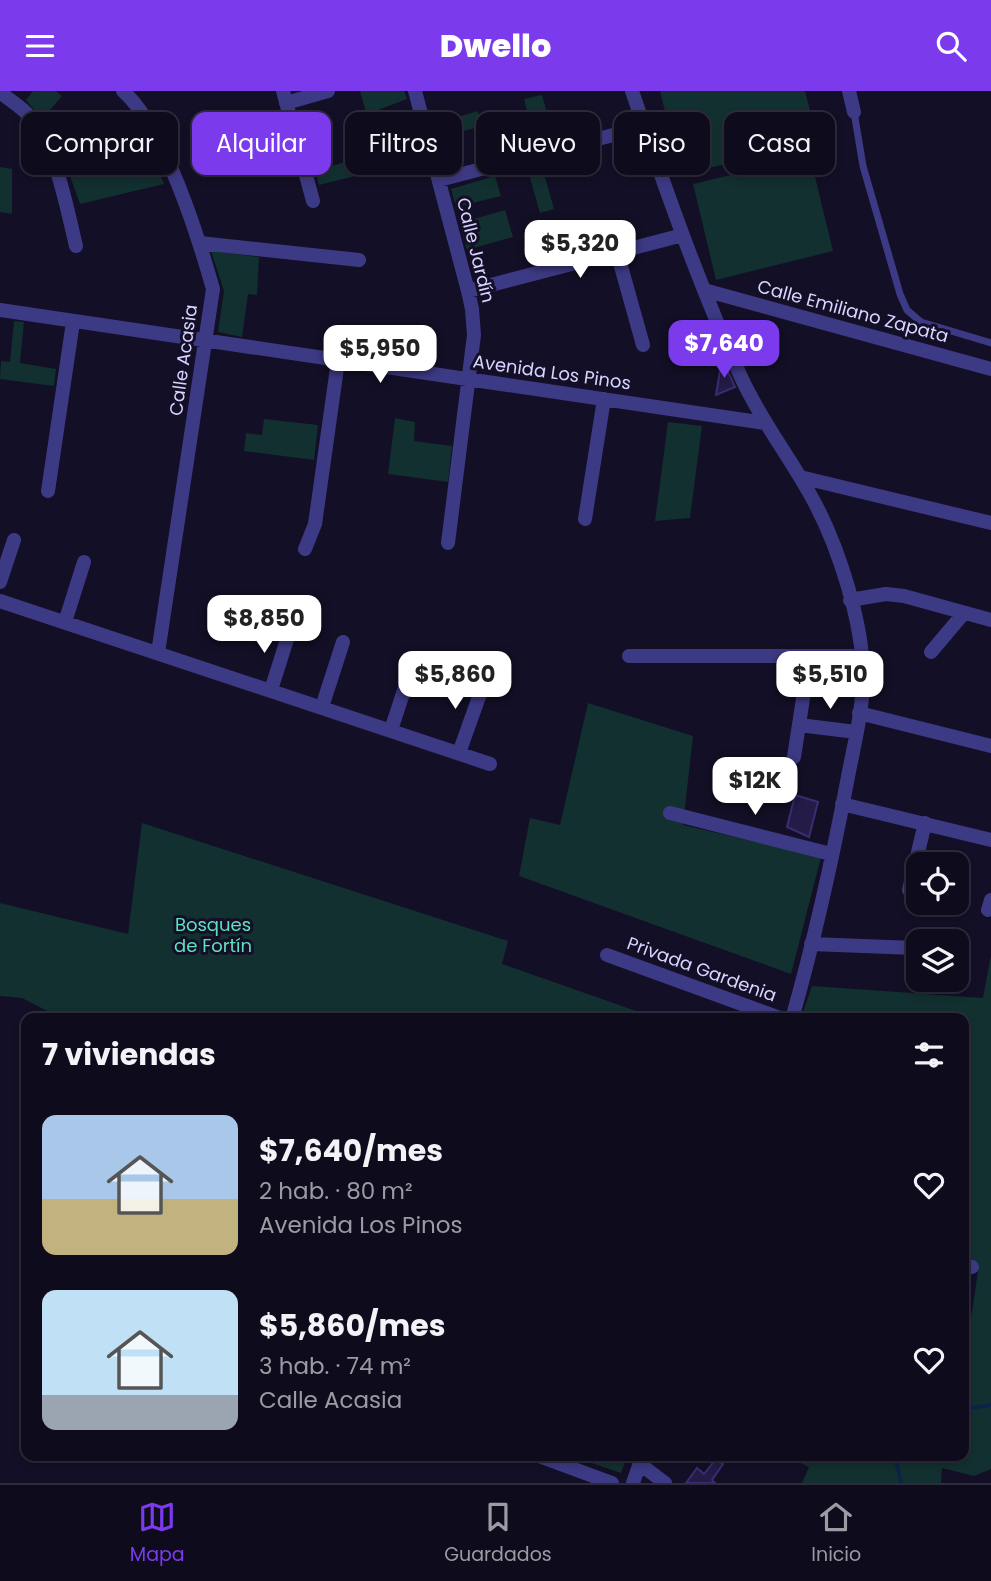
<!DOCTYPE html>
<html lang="es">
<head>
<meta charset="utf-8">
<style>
	body { margin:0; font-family:Poppins,sans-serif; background:#1c1929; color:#f1f3f6; height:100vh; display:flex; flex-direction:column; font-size:26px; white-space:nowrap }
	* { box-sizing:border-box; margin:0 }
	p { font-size:23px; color:#9b9ba3 }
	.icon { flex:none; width:38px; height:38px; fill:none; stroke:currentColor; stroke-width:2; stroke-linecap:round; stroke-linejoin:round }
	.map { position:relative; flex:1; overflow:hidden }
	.drawer { position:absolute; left:21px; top:922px; width:948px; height:448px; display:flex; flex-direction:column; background:#0e0b1c; border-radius:14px; box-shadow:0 4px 10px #0003,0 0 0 2px #2e2b3b }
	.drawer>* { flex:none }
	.banner { position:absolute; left:21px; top:21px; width:950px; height:63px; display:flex; gap:14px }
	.tools { position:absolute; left:906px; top:761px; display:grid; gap:14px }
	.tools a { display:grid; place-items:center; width:63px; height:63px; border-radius:14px; background:#0e0b1c; box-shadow:0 4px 10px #0003,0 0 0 2px #2e2b3b; font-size:35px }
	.price { position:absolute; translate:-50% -60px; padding:0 16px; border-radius:14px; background:#fff; color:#222; font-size:23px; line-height:46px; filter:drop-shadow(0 2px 4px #0008) }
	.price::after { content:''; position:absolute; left:50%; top:42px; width:21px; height:16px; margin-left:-10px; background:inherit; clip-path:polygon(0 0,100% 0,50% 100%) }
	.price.selected { background:#7c3aed; color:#fff }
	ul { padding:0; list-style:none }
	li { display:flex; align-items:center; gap:21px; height:175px; padding:0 21px }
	li span { display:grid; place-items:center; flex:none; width:196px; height:140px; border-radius:14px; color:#555 }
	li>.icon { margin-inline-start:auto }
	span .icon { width:84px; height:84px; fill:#fffc; stroke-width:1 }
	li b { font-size:30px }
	h2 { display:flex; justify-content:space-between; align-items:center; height:84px; padding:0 21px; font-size:30px }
	.chip { padding:0 24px; border-radius:14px; background:#0e0b1c; box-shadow:0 4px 10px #0003,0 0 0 2px #2e2b3b; font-size:24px; line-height:63px }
	.chip.selected { background:#7c3aed; color:#fff }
	header { display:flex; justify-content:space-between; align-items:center; height:91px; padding:0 21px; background:#7c3aed; color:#fff; font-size:32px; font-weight:800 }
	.dock { display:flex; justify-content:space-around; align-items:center; height:98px; border-top:2px solid #2e2b3b; background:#0e0b1c; font-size:19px; color:#9b9ba3 }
	.dock a { display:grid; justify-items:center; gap:4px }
	.dock .selected { color:#7c3aed }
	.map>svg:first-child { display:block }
</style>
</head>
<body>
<header><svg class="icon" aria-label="menu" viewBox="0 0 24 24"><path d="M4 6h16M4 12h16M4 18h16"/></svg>Dwello<svg class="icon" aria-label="search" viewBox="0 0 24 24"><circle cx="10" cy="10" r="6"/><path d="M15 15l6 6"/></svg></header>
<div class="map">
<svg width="991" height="1392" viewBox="0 0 991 1392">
	<rect width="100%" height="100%" fill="#130f26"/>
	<path fill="#12302f" d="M33,0H56L62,5L42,28L26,9Z
		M360,0H404L407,8L378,19L382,32L370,36Z
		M660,0H805L818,50L681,84Z
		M542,4L555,51L536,55L524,8Z
		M478,20L482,35L438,47L434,33Z
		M99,48L111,75L151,59L164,93L80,113L64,68Z
		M810,65L833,160L716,189L693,93Z
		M362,66L367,82L319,94L315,80Z
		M541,72L554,118L540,122L527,76Z
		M0,76L12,78V123L0,121Z
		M495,85L501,105L456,116L451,98Z
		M505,119L513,146L467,159L460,132Z
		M211,160L259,166L257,204L248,203L242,246L218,241L224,200Z
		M14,230L24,231L20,272L56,278L54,295L0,288L1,270L10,271Z
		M395,327L415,331L414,350L452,355L448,391L388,383Z
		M264,328L318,334L314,369L244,360L246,342L262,344Z
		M668,331L702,335L690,427L655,430Z
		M588,612L693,645L683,734L821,766L791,883L519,785L530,727L560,734Z
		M142,732L508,850L502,873L656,927L63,928L22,907L0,905V812L128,843Z
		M991,864V1378L974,1385L942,1377L941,1392H802L809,1376L785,1365H964V1227H971L979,1173L964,1170V928L801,927L812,895L983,907Z
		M571,1365H627L621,1382Z"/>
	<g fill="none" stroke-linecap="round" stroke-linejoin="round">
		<path stroke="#0c2248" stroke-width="3.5" d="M964,1318L991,1314
			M895,1365L901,1392"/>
	</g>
	<path fill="#241b47" stroke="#3b2d73" stroke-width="2" d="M722,267L735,296L716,304Z
		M795,704L818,711L809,746L787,736Z
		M716,1368L723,1373L712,1389L715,1392H686L697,1377L704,1383Z"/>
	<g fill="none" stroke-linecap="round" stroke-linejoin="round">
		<path stroke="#3d3a85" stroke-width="7" d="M854,21L863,75L900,203L907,219L921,231L991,252"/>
		<path stroke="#3d3a85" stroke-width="14" d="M123,0C164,36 198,145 213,198L158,562
			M283,0L313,110
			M415,0L468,200L472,218L474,244L448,452
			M632,0C665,97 699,194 741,286C760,328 789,365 811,405C838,453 865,536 863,592C862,625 853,658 847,691C832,770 814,850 792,928
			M849,0L854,21
			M0,1C9,9 22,16 30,26C57,60 66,114 76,155
			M286,12L328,0
			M439,89L644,36
			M200,152L359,169
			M617,161L643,254
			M704,199L991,278
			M468,200L683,144
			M0,219L765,332
			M800,386L991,432
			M48,400L73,231
			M585,428L604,308
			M305,458L315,433L338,270
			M0,491L14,449
			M850,509L886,503L904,505L991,529
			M0,510L490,673
			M65,531L84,471
			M931,561L964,522
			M629,565H861
			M271,599L290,539
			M322,616L343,551
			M859,622L991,655
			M799,634L856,641
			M391,639L414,569
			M459,662L485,589
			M794,666L804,601
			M842,713L991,749
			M670,722L831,763
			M909,799L925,732
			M988,819L991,809
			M811,853L915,857
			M607,864L783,928
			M964,1175L972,1176
			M539,1365L612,1392
			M640,1373L665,1392
			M633,1392L642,1366"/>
	</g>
	<g text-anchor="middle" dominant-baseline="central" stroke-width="6" stroke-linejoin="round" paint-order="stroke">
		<g font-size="18" fill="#d9d4ff" stroke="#130f26">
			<text transform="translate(476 159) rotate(76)">Calle Jardín</text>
			<text transform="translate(853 220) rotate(15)">Calle Emiliano Zapata</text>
			<text transform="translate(183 269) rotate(-82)">Calle Acasia</text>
			<text transform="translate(552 281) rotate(8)">Avenida Los Pinos</text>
			<text transform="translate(702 878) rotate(20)">Privada Gardenia</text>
		</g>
		<g font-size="18" fill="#5fe0c0" stroke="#130f26">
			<text x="213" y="833">Bosques<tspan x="213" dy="21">de Fortín</tspan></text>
		</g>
	</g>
</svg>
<div class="tools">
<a><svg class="icon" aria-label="locate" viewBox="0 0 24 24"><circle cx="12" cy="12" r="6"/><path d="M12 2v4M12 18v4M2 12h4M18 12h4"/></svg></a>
<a><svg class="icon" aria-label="layers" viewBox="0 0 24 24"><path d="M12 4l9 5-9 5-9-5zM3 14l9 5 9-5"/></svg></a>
</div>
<b class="price" style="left:580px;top:189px">$5,320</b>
<b class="price selected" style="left:724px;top:289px">$7,640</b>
<b class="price" style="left:380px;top:294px">$5,950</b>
<b class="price" style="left:264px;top:564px">$8,850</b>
<b class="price" style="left:455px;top:620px">$5,860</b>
<b class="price" style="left:830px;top:620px">$5,510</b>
<b class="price" style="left:755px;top:726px">$12K</b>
<div class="banner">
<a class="chip">Comprar</a>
<a class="chip selected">Alquilar</a>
<a class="chip">Filtros</a>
<a class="chip">Nuevo</a>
<a class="chip">Piso</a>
<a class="chip">Casa</a>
</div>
<section class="drawer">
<h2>7 viviendas<svg class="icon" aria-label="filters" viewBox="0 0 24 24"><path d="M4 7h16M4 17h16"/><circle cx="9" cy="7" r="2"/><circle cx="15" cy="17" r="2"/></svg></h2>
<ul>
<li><span style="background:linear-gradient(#a9c7e8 60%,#c2b280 0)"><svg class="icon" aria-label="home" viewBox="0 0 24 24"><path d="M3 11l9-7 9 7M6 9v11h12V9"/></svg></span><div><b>$7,640/mes</b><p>2 hab. · 80 m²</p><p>Avenida Los Pinos</p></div><svg class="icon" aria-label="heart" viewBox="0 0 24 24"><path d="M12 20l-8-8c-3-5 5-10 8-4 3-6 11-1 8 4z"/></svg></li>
<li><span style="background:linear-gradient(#bfe0f5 75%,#9aa5b1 0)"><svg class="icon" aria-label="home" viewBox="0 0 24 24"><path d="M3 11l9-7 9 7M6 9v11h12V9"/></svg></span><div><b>$5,860/mes</b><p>3 hab. · 74 m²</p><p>Calle Acasia</p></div><svg class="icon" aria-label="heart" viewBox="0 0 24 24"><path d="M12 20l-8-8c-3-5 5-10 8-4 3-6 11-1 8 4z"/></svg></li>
</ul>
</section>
</div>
<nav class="dock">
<a class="selected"><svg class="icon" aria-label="map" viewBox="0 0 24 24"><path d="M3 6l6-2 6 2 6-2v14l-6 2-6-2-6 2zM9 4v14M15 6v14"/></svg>Mapa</a>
<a><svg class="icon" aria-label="saved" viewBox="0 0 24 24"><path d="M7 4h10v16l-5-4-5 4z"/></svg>Guardados</a>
<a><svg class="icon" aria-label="home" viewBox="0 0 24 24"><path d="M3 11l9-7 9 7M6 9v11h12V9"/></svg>Inicio</a>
</nav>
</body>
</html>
